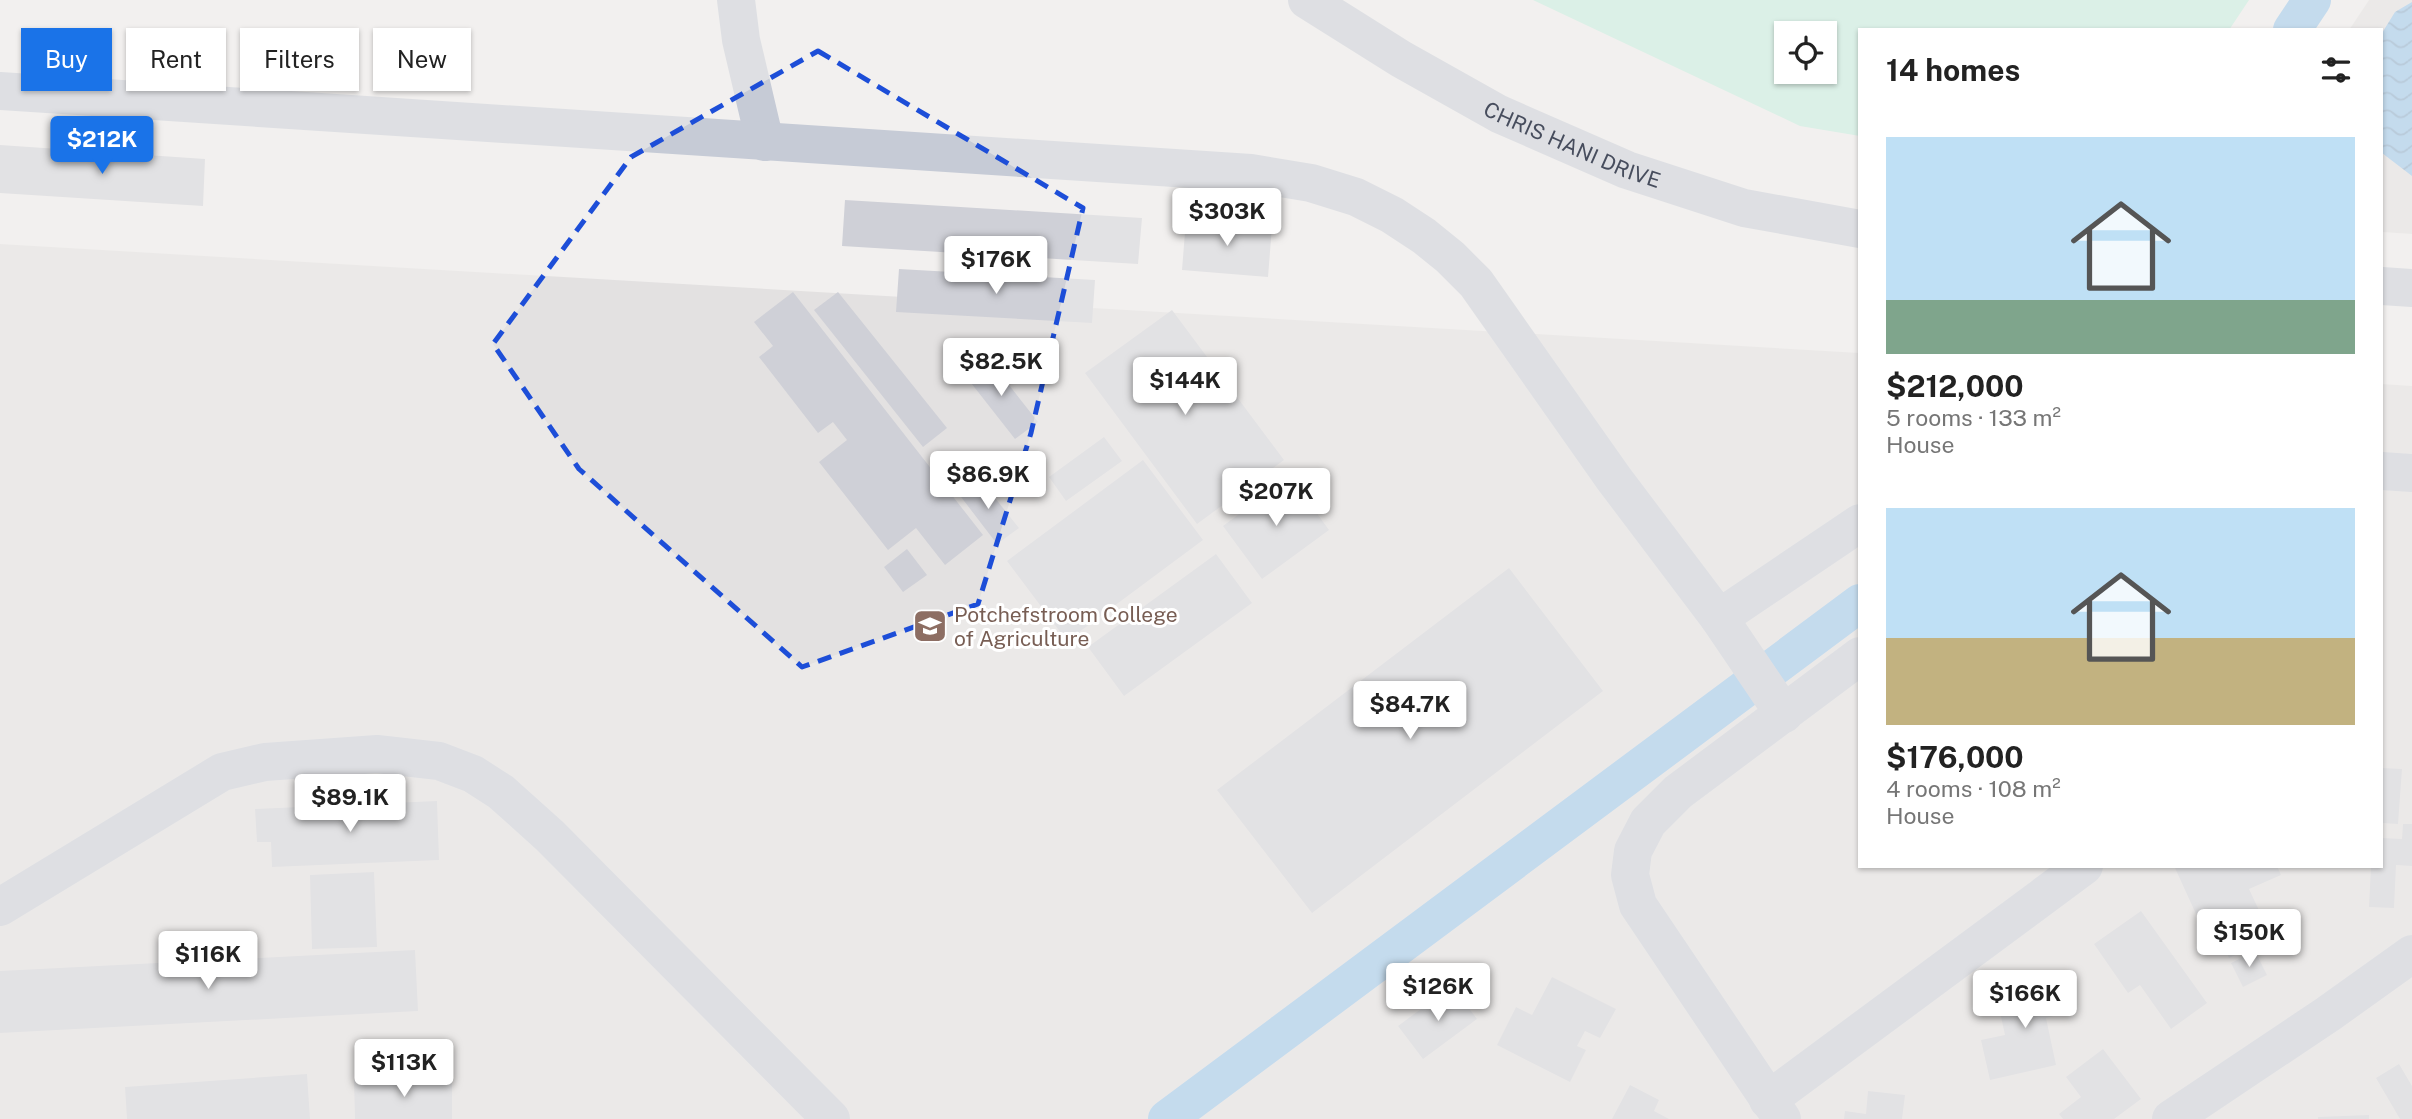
<!DOCTYPE html>
<html lang="en">
<head>
<meta charset="utf-8">
<style>
	body { margin:0; font-family:"Public Sans",sans-serif; background:#f6f6f6; color:#222; height:100vh; display:flex; flex-direction:column; font-size:26px; white-space:nowrap }
	* { box-sizing:border-box; margin:0 }
	p { font-size:23px; color:#767676 }
	.icon { flex:none; width:38px; height:38px; fill:none; stroke:currentColor; stroke-width:2; stroke-linecap:round; stroke-linejoin:round }
	.map { position:relative; flex:1; overflow:hidden }
	.details { position:absolute; left:1858px; top:28px; width:525px; height:840px; display:flex; flex-direction:column; background:#fff; border-radius:0px; box-shadow:0 2px 5px #0004 }
	.details>* { flex:none }
	.banner { position:absolute; left:21px; top:28px; width:665px; height:63px; display:flex; gap:14px }
	.buttons { position:absolute; left:1774px; top:21px; display:grid; gap:14px }
	.buttons a { display:grid; place-items:center; width:63px; height:63px; border-radius:0px; background:#fff; box-shadow:0 2px 5px #0004; font-size:35px }
	.price { position:absolute; translate:-50% -60px; padding:0 16px; border-radius:7px; background:#fff; color:#222; font-size:23px; line-height:46px; filter:drop-shadow(0 2px 4px #0008) }
	.price::after { content:''; position:absolute; left:50%; top:42px; width:21px; height:16px; margin-left:-10px; background:inherit; clip-path:polygon(0 0,100% 0,50% 100%) }
	.price.active { background:#1a73e8; color:#fff }
	ul { padding:0; list-style:none }
	li { display:grid; align-content:center; gap:14px; height:371px; padding:0 28px }
	li span { display:grid; place-items:center; height:217px; border-radius:0px; color:#555 }
	li>.icon { margin-inline-start:auto }
	span .icon { width:126px; height:126px; fill:#fffc; stroke-width:1 }
	li b { font-size:30px }
	h2 { display:flex; justify-content:space-between; align-items:center; height:84px; padding:0 28px; font-size:30px }
	.tag { padding:0 24px; border-radius:0px; background:#fff; box-shadow:0 2px 5px #0004; font-size:24px; line-height:63px }
	.tag.active { background:#1a73e8; color:#fff }
	.map>svg:first-child { display:block }
</style>
</head>
<body>
<div class="map">
<svg width="2412" height="1119" viewBox="0 0 2412 1119">
	<defs>
		<pattern id="water-waves" width="16" height="10" patternUnits="userSpaceOnUse" patternTransform="scale(1.75)"><rect width="16" height="10" fill="#8cc0ec"/><path d="M0 5q4-4 8 0t8 0" fill="none" stroke="#749ec2"/></pattern>
	</defs>
	<rect width="100%" height="100%" fill="#f2f0ef"/>
	<path fill="#e3e1e1" d="M2369,0H2412V234L2382,232V30H2349Z
		M0,244L1860,353V866H2382V384L2412,386V1119H0Z"/>
	<path fill="#beefdd" fill-rule="evenodd" d="M1533,0H2249L2229,30H1860V136L1800,126ZM1787,33H1825V72H1787Z"/>
	<path fill="url(#water-waves)" d="M2412,2V176L2382,153V33L2395,12Z"/>
	<g fill="none" stroke-linecap="round" stroke-linejoin="round">
		<path stroke="#8cc0ec" stroke-width="38" d="M2292,30L2312,0
			M1167,1119L1860,603"/>
	</g>
	<path fill="#cfd0d7" d="M0,145L205,159L203,206L0,193Z
		M845,200L1142,218L1138,264L842,246Z
		M1186,220L1272,227L1268,277L1182,270Z
		M899,269L1095,280L1092,323L896,312Z
		M793,292L983,535L945,565L916,528L888,550L819,462L847,440L833,422L818,433L759,357L773,346L754,322Z
		M838,292L947,428L923,447L814,310Z
		M1172,310L1284,460L1197,524L1085,373Z
		M987,357L1038,422L1015,439L964,374Z
		M1104,437L1122,461L1066,501L1049,477Z
		M1143,460L1203,540L1067,641L1007,561Z
		M1290,476L1329,530L1262,579L1223,526Z
		M979,478L1019,528L997,544L958,493Z
		M907,549L927,575L903,592L884,567Z
		M1216,554L1252,603L1124,696L1088,647Z
		M1509,568L1603,691L1312,913L1217,790Z
		M2382,768L2402,769L2398,824L2382,823Z
		M437,801L439,860L272,867L271,842H257L255,809Z
		M2403,824H2412V866L2396,865L2394,908L2369,907L2371,866H2382V838L2402,839Z
		M2179,866H2277L2281,875L2249,889L2272,938L2229,958L2206,910L2196,914L2175,868Z
		M374,872L377,947L312,949L310,875Z
		M2141,911L2207,1003L2171,1029L2140,985L2128,993L2094,944Z
		M415,950L418,1011L0,1033V971Z
		M2255,951L2267,975L2243,987L2231,963Z
		M1552,977L1616,1009L1600,1038L1585,1031L1577,1046L1586,1050L1570,1082L1497,1045L1516,1007L1532,1015Z
		M2062,979L2069,1012L2046,1018L2056,1065L1990,1080L1981,1040L2005,1035L1996,994Z
		M1452,986L1477,1019L1423,1059L1398,1026Z
		M2103,1049L2141,1099L2114,1119H2063L2059,1114L2081,1097L2066,1077Z
		M2399,1064L2412,1086V1119H2400L2376,1078Z
		M307,1074L310,1119H127L125,1087Z
		M452,1078V1119H355L354,1080Z
		M1630,1085L1659,1100L1654,1111L1669,1119H1612Z
		M1868,1091L1905,1095L1902,1119H1844L1845,1111L1866,1114Z
		M2369,1115V1119H2318V1117Z"/>
	<g fill="none" stroke-linecap="round" stroke-linejoin="round">
		<g stroke="#c6cbd6" stroke-width="38">
			<path d="M736,0L741,40L765,142"/>
			<path id="s1" d="M1307,0L1401,59L1499,114L1627,170L1744,208L1860,229"/>
			<path d="M0,91L1251,173L1311,183L1356,197L1392,215L1424,236L1450,257L1476,283L1614,479L1719,618L1860,523"/>
			<path d="M2382,286L2412,288"/>
			<path d="M2382,471L2412,473"/>
			<path d="M1719,618L1784,714"/>
			<path d="M0,907L222,772L265,762L377,754L439,761L473,774L501,792L550,836L831,1119"/>
			<path d="M1768,1100L2084,866"/>
			<path d="M1782,1119L1638,905L1630,875L1633,851L1648,822L1678,792L1860,656"/>
			<path d="M2171,1119L2328,1014L2412,954"/>
		</g>
	</g>
	<path d="M0 0H2412V1119H0ZM818,51L1083,208L1031,433L978,604L802,667L579,469L493,344L631,157Z" fill="#f2f0ef" fill-opacity=".55" fill-rule="evenodd"/>
	<path fill="none" stroke="#1d4ed8" stroke-width="5" stroke-dasharray="14 9" stroke-linejoin="round" d="M818,51L1083,208L1031,433L978,604L802,667L579,469L493,344L631,157Z"/>
	<defs>
		<g id="university-square" transform="scale(1.75)"><rect x="-9" y="-9" width="18" height="18" rx="4" fill="#8d6e63" stroke="#fff"/><path d="M0-5L7-2L0 1L-7-2ZM-4 1L0 2.5L4 1V4Q0 6-4 4Z" fill="#fff"/></g>
	</defs>
	<g fill-rule="evenodd">
		<use href="#university-square" x="930" y="626"/>
	</g>
	<g text-anchor="middle" dominant-baseline="central" stroke-width="6" stroke-linejoin="round" paint-order="stroke">
		<g font-size="21" fill="#474d5d" stroke="#fff">
			<text stroke="none"><textPath href="#s1" startOffset="303">CHRIS HANI DRIVE</textPath></text>
		</g>
		<g font-size="21" fill="#785e54" stroke="#fff" text-anchor="start">
			<text x="954" y="614">Potchefstroom College<tspan x="954" dy="24">of Agriculture</tspan></text>
		</g>
	</g>
</svg>
<div class="buttons">
<a><svg class="icon" aria-label="locate" viewBox="0 0 24 24"><circle cx="12" cy="12" r="6"/><path d="M12 2v4M12 18v4M2 12h4M18 12h4"/></svg></a>
</div>
<b class="price active" style="left:102px;top:176px">$212K</b>
<b class="price" style="left:1227px;top:248px">$303K</b>
<b class="price" style="left:996px;top:296px">$176K</b>
<b class="price" style="left:1001px;top:398px">$82.5K</b>
<b class="price" style="left:1185px;top:417px">$144K</b>
<b class="price" style="left:988px;top:511px">$86.9K</b>
<b class="price" style="left:1276px;top:528px">$207K</b>
<b class="price" style="left:1410px;top:741px">$84.7K</b>
<b class="price" style="left:350px;top:834px">$89.1K</b>
<b class="price" style="left:2249px;top:969px">$150K</b>
<b class="price" style="left:208px;top:991px">$116K</b>
<b class="price" style="left:1438px;top:1023px">$126K</b>
<b class="price" style="left:2025px;top:1030px">$166K</b>
<b class="price" style="left:404px;top:1099px">$113K</b>
<div class="banner">
<a class="tag active">Buy</a>
<a class="tag">Rent</a>
<a class="tag">Filters</a>
<a class="tag">New</a>
</div>
<section class="details">
<h2>14 homes<svg class="icon" aria-label="filters" viewBox="0 0 24 24"><path d="M4 7h16M4 17h16"/><circle cx="9" cy="7" r="2"/><circle cx="15" cy="17" r="2"/></svg></h2>
<ul>
<li><span style="background:linear-gradient(#bfe0f5 75%,#7fa58c 0)"><svg class="icon" aria-label="home" viewBox="0 0 24 24"><path d="M3 11l9-7 9 7M6 9v11h12V9"/></svg></span><div><b>$212,000</b><p>5 rooms · 133 m²</p><p>House</p></div></li>
<li><span style="background:linear-gradient(#bfe0f5 60%,#c2b280 0)"><svg class="icon" aria-label="home" viewBox="0 0 24 24"><path d="M3 11l9-7 9 7M6 9v11h12V9"/></svg></span><div><b>$176,000</b><p>4 rooms · 108 m²</p><p>House</p></div></li>
</ul>
</section>
</div>
</body>
</html>
